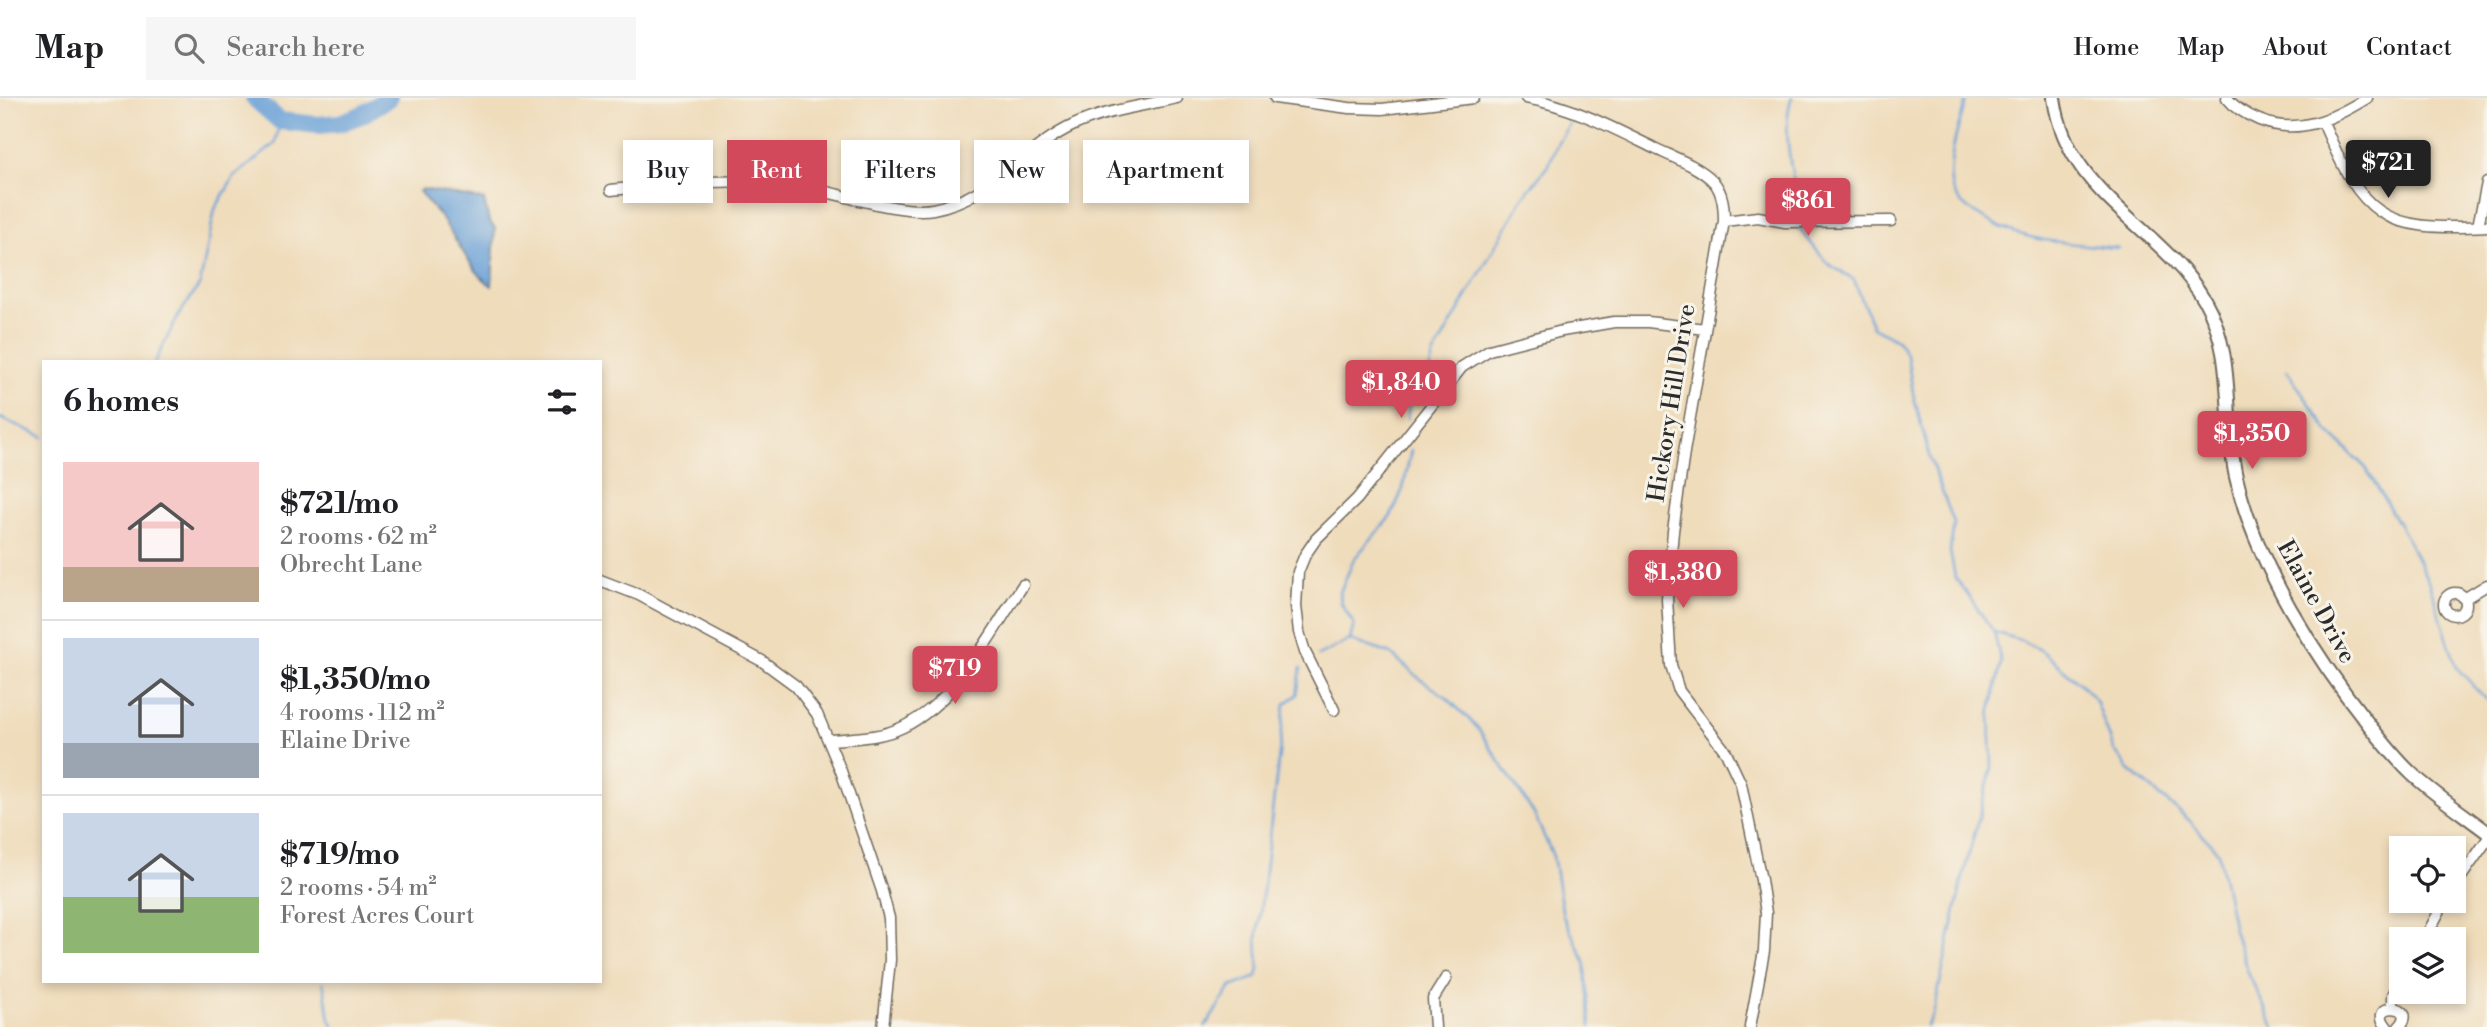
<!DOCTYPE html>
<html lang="en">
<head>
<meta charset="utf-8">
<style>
	body { margin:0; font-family:"Libre Bodoni",serif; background:#f6f6f6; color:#202124; height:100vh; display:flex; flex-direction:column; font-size:26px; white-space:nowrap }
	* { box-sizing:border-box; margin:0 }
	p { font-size:23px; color:#757577 }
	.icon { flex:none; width:38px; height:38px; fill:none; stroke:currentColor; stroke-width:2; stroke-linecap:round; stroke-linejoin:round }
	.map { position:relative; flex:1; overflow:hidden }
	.sheet { position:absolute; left:42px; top:262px; width:560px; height:623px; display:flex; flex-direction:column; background:#fff; border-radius:0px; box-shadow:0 4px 10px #0003 }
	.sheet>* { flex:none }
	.top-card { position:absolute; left:623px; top:42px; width:665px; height:63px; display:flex; gap:14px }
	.controls { position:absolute; left:2389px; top:738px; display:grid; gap:14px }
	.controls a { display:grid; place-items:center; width:77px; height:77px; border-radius:0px; background:#fff; box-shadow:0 4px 10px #0003; font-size:35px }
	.price { position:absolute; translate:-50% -60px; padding:0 16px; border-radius:7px; background:#d1495b; color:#fff; font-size:23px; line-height:46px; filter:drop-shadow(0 2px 4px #0008) }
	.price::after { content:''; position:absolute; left:50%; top:42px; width:21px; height:16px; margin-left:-10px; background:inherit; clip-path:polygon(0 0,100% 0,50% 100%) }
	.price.active { background:#222; color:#fff }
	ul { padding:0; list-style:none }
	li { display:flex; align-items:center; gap:21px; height:175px; padding:0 21px }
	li+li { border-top:2px solid #e0e0e0 }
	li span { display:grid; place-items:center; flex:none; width:196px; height:140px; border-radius:0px; color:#555 }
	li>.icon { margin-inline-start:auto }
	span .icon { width:84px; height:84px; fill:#fffc; stroke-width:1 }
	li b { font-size:30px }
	h2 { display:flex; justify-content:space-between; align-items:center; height:84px; padding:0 21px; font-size:30px }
	.chip { padding:0 24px; border-radius:0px; background:#fff; box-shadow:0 4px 10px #0003; font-size:24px; line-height:63px }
	.chip.active { background:#d1495b; color:#fff }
	header { display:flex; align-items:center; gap:42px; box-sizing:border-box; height:98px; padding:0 35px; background:#fff; border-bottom:2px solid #e0e0e0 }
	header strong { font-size:33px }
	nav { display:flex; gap:38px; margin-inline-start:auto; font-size:24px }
	.search { width:490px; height:63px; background:#f6f6f6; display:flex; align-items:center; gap:18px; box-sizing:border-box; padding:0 24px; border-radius:0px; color:#757577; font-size:26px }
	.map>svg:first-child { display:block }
</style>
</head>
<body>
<header>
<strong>Map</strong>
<div class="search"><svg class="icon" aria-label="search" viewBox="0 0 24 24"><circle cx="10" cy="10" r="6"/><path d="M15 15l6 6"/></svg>Search here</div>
<nav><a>Home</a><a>Map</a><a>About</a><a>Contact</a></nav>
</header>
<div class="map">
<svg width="2487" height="929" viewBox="0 0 2487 929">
	<rect width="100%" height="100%" fill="#f7f3e8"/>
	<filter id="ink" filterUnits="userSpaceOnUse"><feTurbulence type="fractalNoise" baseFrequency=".0143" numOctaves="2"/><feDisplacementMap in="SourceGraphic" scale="14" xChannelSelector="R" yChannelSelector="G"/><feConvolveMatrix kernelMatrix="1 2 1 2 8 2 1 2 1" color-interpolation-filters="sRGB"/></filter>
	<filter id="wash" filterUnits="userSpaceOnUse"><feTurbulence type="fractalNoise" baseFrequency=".00686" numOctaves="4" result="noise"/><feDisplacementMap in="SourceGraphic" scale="28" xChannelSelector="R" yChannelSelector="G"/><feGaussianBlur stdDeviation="1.57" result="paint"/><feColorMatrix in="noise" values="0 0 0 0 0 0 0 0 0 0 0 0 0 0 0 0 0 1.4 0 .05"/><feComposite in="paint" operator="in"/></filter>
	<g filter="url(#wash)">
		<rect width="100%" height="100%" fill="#efdcbb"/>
		<path fill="#69a0d7" stroke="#4a6681" stroke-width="2" d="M423,91L484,102L489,123L495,130L492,188C471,173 459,145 444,124C437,113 426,104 419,93Z"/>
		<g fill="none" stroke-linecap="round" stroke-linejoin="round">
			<path stroke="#69a0d7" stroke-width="2.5" d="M1792,0C1783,20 1789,66 1795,88C1799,102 1801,104 1798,119
				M1967,0C1959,26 1948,58 1951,85C1952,98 1963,107 1973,114C2022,146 2062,144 2118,150
				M1799,130L1827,165L1854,182L1873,229L1897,242L1907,257L1913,295L1930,361L1954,425L1950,453L1955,479L1994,534L2001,565L1990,617L1992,669L1963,779L1933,917L1926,929
				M155,264L178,218L200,186L215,111L234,79L275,46L280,23
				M2287,272L2328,333L2366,370L2405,437L2429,485L2457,570L2487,602
				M0,320L44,339
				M1407,321L1410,301L1427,281L1433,258L1522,101L1549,66L1558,44L1570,25
				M1994,534L2023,543L2042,553L2082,587L2096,603L2114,652L2128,671L2189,722L2218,754L2234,832L2248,875L2274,929
				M1350,542L1354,526L1341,505L1340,494L1354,461L1391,418L1403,391L1411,352
				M1318,558L1350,542L1391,556L1420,581L1445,598L1477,629L1534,716L1553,758L1563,818L1585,863L1591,929
				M323,884L330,921L334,929
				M1205,929L1231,889L1257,879L1259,870L1257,840L1285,606L1297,597L1301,570"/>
			<path stroke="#69a0d7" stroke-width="18" d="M254,0L280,23L318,27L340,25L361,17L389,0"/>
		</g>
	</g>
	<g filter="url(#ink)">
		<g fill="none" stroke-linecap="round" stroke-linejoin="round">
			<g stroke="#70695d" stroke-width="13">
				<path id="minor" d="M1275,0L1349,10L1382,11L1474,0
					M1526,0C1572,8 1615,31 1656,51C1675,60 1698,68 1713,83C1723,94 1724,109 1724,123L1684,354L1673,433L1667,501L1671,567L1679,593L1726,654L1741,686L1761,782L1766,815L1764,853L1750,929
					M2227,0C2235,10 2247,17 2259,22C2298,38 2333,21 2367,0
					M2323,24C2363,119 2382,134 2487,128
					M611,92C671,86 732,79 792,87C830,92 899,117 933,111C993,100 1022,51 1074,27C1106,12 1143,8 1177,0
					M1724,123L1758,119L1785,124L1891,123
					M2478,128L2487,85
					M600,482L639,497L762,563L796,588L817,616L841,673L882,793L889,820L890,862L883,929
					M2444 506a11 11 0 1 1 22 0a11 11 0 1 1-22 0Z
					M2464,501L2487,487
					M1334,612L1305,554L1299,534L1296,508L1298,474L1305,457L1316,441L1357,401L1462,269L1489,252L1562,233L1614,224H1648L1705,231
					M829,642C854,640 881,640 903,629C958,602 990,536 1023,487
					M2454,789L2487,742
					M2424,842L2445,803
					M2393,909V897L2401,883
					M1435,929L1433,901L1446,880
					M2387,929C2365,903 2422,905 2399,929"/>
			</g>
			<g stroke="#70695d" stroke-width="16">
				<path id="tertiary" d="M2054,0C2067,98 2160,126 2205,203C2236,257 2223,321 2236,379C2256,466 2315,559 2370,628C2383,644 2396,661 2412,676C2435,697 2462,715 2487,734"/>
			</g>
			<use href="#minor" stroke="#fff" stroke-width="10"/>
			<use href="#tertiary" stroke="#fff" stroke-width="12"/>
		</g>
	</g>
	<g text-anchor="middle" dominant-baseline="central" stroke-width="6" stroke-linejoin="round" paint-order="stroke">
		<g font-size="24" fill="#2b2b2b" stroke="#f7f3e8">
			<text transform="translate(1672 305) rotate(-81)">Hickory Hill Drive</text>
			<text transform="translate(2316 504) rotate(61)">Elaine Drive</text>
		</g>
	</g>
</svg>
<div class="controls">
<a><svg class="icon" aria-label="locate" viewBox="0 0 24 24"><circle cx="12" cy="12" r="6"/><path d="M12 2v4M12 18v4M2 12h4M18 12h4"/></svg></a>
<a><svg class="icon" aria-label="layers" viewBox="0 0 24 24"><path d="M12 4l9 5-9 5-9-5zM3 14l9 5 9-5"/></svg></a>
</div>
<b class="price active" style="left:2388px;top:102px">$721</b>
<b class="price" style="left:1808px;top:140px">$861</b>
<b class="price" style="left:1401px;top:322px">$1,840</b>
<b class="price" style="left:2252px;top:373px">$1,350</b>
<b class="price" style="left:1683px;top:512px">$1,380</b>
<b class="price" style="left:955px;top:608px">$719</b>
<div class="top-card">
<a class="chip">Buy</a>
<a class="chip active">Rent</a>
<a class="chip">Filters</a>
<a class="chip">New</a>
<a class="chip">Apartment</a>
</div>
<section class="sheet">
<h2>6 homes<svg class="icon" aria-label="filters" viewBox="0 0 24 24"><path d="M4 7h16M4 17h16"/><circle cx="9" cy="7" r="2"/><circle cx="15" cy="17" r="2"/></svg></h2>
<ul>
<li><span style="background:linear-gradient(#f6c9c9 75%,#b9a48a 0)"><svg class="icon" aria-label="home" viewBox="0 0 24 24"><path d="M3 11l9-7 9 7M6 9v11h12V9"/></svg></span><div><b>$721/mo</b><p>2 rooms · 62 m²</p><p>Obrecht Lane</p></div></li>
<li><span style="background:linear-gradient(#c9d6e8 75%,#9aa5b1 0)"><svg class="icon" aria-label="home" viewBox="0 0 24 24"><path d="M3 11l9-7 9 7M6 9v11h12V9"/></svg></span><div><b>$1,350/mo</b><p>4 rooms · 112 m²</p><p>Elaine Drive</p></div></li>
<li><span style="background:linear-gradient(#c9d6e8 60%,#8fb573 0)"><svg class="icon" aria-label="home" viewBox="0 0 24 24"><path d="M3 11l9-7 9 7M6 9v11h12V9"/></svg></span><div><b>$719/mo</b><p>2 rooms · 54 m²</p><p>Forest Acres Court</p></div></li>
</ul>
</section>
</div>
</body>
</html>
